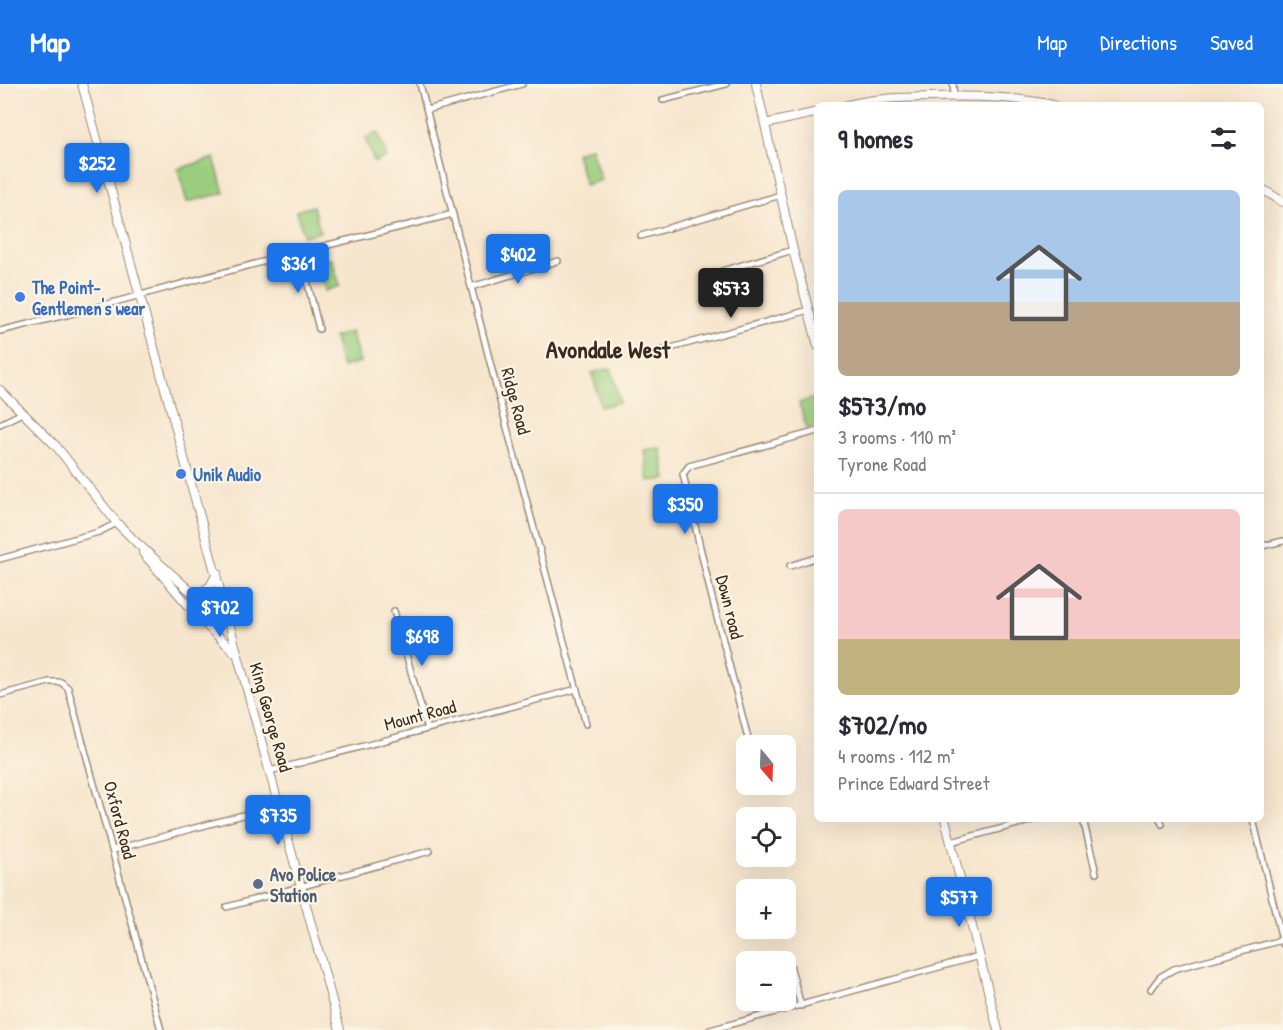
<!DOCTYPE html>
<html lang="en">
<head>
<meta charset="utf-8">
<style>
	body { margin:0; font-family:"Patrick Hand",sans-serif; background:#f2f2f3; color:#2b2b33; height:100vh; display:flex; flex-direction:column; font-size:22px; white-space:nowrap }
	* { box-sizing:border-box; margin:0 }
	p { font-size:20px; color:#7c7c81 }
	.icon { flex:none; width:33px; height:33px; fill:none; stroke:currentColor; stroke-width:2; stroke-linecap:round; stroke-linejoin:round }
	.map { position:relative; flex:1; overflow:hidden }
	.drawer { position:absolute; left:814px; top:18px; width:450px; height:720px; display:flex; flex-direction:column; background:#fff; border-radius:9px; box-shadow:0 6px 24px #0002 }
	.drawer>* { flex:none }
	.needle { width:39px; rotate:161deg }
	.tools { position:absolute; left:736px; top:651px; display:grid; gap:12px }
	.tools a { display:grid; place-items:center; width:60px; height:60px; border-radius:9px; background:#fff; box-shadow:0 6px 24px #0002; font-size:30px }
	.price { position:absolute; translate:-50% -51px; padding:0 14px; border-radius:6px; background:#1a73e8; color:#fff; font-size:20px; line-height:39px; filter:drop-shadow(0 2px 3px #0008) }
	.price::after { content:''; position:absolute; left:50%; top:36px; width:18px; height:14px; margin-left:-9px; background:inherit; clip-path:polygon(0 0,100% 0,50% 100%) }
	.price.active { background:#222; color:#fff }
	ul { padding:0; list-style:none }
	li { display:grid; align-content:center; gap:12px; height:318px; padding:0 24px }
	li+li { border-top:2px solid #e1e1e2 }
	li span { display:grid; place-items:center; height:186px; border-radius:9px; color:#555 }
	li>.icon { margin-inline-start:auto }
	span .icon { width:108px; height:108px; fill:#fffc; stroke-width:1 }
	li b { font-size:26px }
	h2 { display:flex; justify-content:space-between; align-items:center; height:72px; padding:0 24px; font-size:26px }
	header { display:flex; align-items:center; gap:36px; box-sizing:border-box; height:84px; padding:0 30px; background:#1a73e8; color:#fff }
	header strong { font-size:28px }
	nav { display:flex; gap:33px; margin-inline-start:auto; font-size:21px }
	.map>svg:first-child { display:block }
</style>
</head>
<body>
<header>
<strong>Map</strong>
<nav><a>Map</a><a>Directions</a><a>Saved</a></nav>
</header>
<div class="map">
<svg width="1283" height="946" viewBox="0 0 1283 946">
	<rect width="100%" height="100%" fill="#fcf5e5"/>
	<filter id="ink" filterUnits="userSpaceOnUse"><feTurbulence type="fractalNoise" baseFrequency=".0167" numOctaves="2"/><feDisplacementMap in="SourceGraphic" scale="12" xChannelSelector="R" yChannelSelector="G"/><feConvolveMatrix kernelMatrix="1 2 1 2 8 2 1 2 1" color-interpolation-filters="sRGB"/></filter>
	<filter id="wash" filterUnits="userSpaceOnUse"><feTurbulence type="fractalNoise" baseFrequency=".008" numOctaves="4" result="noise"/><feDisplacementMap in="SourceGraphic" scale="24" xChannelSelector="R" yChannelSelector="G"/><feGaussianBlur stdDeviation="1.35" result="paint"/><feColorMatrix in="noise" values="0 0 0 0 0 0 0 0 0 0 0 0 0 0 0 0 0 1.4 0 .05"/><feComposite in="paint" operator="in"/></filter>
	<g filter="url(#wash)">
		<rect width="100%" height="100%" fill="#f7e6ce"/>
		<path fill="#9ace7e" stroke="#6a7c4e" stroke-width="1.5" d="M378,49L387,73L374,78L365,54Z
			M591,64L601,96L585,101L576,69Z
			M214,74L224,109L187,118L178,85Z
			M313,122L320,148L304,152L296,127Z
			M332,174L340,202L325,207L317,179Z
			M351,248L360,278L342,283L334,253Z
			M611,284L620,318L601,323L592,289Z
			M814,314L817,326V342L807,345L799,319Z
			M661,364L666,395L648,397L644,366Z"/>
	</g>
	<g filter="url(#ink)">
		<g fill="none" stroke-linecap="round" stroke-linejoin="round">
			<g stroke="#998876" stroke-width="8">
				<path id="street" d="M420,0L497,306L586,640
					M953,0L954,12
					M663,16L726,0
					M427,26L522,0
					M641,152L781,111
					M300,169L319,245
					M722,187L793,166
					M471,203L558,177
					M0,247L82,227L284,172L453,130
					M660,267L809,226
					M0,340L24,328
					M1262,462L1283,457
					M0,475L99,448L117,439
					M790,482L818,473
					M394,527L427,645
					M0,611L49,598H61L68,604L161,946
					M750,662L710,506L683,390L689,382L818,347
					M270,687L577,605
					M1083,735L1096,789
					M1160,735L1162,740
					M1253,735L1283,860
					M951,758L1037,735
					M113,766L280,721
					M227,823L430,767
					M789,877L801,922
					M1151,905L1160,893L1174,885L1282,856
					M710,946L979,872"/>
			</g>
			<g stroke="#998876" stroke-width="10">
				<path id="secondary" d="M82,0L340,946
					M756,0L793,166L818,262
					M847,21C873,14 902,14 929,13C971,12 1012,12 1053,21
					M765,40L818,28
					M1262,105L1283,118
					M0,306L56,362L117,439L138,460L197,513L227,530
					M143,469L202,537L237,570
					M197,513L211,501L217,489
					M202,537L227,530
					M945,735L998,946"/>
			</g>
			<use href="#street" stroke="#fff" stroke-width="5"/>
			<use href="#secondary" stroke="#fff" stroke-width="8"/>
		</g>
	</g>
	<g fill="#3f7fe0" stroke="#fcf5e5" stroke-width="2">
		<circle cx="20" cy="213" r="6"/>
		<circle cx="181" cy="390" r="6"/>
	</g>
	<circle fill="#5c6f8a" stroke="#fcf5e5" stroke-width="2" cx="258" cy="800" r="6"/>
	<g text-anchor="middle" dominant-baseline="central" stroke-width="4.5" stroke-linejoin="round" paint-order="stroke">
		<g font-size="18" font-weight="bold" fill="#366cbe" stroke="#fcf5e5" text-anchor="start">
			<text x="32" y="203">The Point-<tspan x="32" dy="21">Gentlemen's wear</tspan></text>
			<text x="193" y="390">Unik Audio</text>
		</g>
		<g font-size="18" fill="#3b2a1e" stroke="#fcf5e5">
			<text transform="translate(516 317) rotate(75)">Ridge Road</text>
			<text transform="translate(730 523) rotate(76)">Down road</text>
			<text transform="translate(420 631) rotate(-15)">Mount Road</text>
			<text transform="translate(271 633) rotate(74)">King George Road</text>
			<text transform="translate(120 736) rotate(75)">Oxford Road</text>
		</g>
		<g font-size="18" font-weight="bold" fill="#4e5e75" stroke="#fcf5e5" text-anchor="start">
			<text x="270" y="790">Avo Police<tspan x="270" dy="21">Station</tspan></text>
		</g>
		<g font-size="24" font-weight="bold" fill="#3b2a1e" stroke="#fcf5e5">
			<text x="608" y="265">Avondale West</text>
		</g>
	</g>
</svg>
<div class="tools">
<a><svg class="needle" viewBox="-14 -14 28 28"><path d="M0-13l5 13h-10z" fill="#e53935"/><path d="M0 13l5-13h-10z" fill="#7c7c81"/></svg></a>
<a><svg class="icon" aria-label="locate" viewBox="0 0 24 24"><circle cx="12" cy="12" r="6"/><path d="M12 2v4M12 18v4M2 12h4M18 12h4"/></svg></a>
<a>+</a>
<a>−</a>
</div>
<b class="price" style="left:97px;top:110px">$252</b>
<b class="price" style="left:518px;top:201px">$402</b>
<b class="price" style="left:298px;top:210px">$361</b>
<b class="price active" style="left:731px;top:235px">$573</b>
<b class="price" style="left:685px;top:451px">$350</b>
<b class="price" style="left:220px;top:554px">$702</b>
<b class="price" style="left:422px;top:583px">$698</b>
<b class="price" style="left:278px;top:762px">$735</b>
<b class="price" style="left:959px;top:844px">$577</b>
<section class="drawer">
<h2>9 homes<svg class="icon" aria-label="filters" viewBox="0 0 24 24"><path d="M4 7h16M4 17h16"/><circle cx="9" cy="7" r="2"/><circle cx="15" cy="17" r="2"/></svg></h2>
<ul>
<li><span style="background:linear-gradient(#a9c7e8 60%,#b9a48a 0)"><svg class="icon" aria-label="home" viewBox="0 0 24 24"><path d="M3 11l9-7 9 7M6 9v11h12V9"/></svg></span><div><b>$573/mo</b><p>3 rooms · 110 m²</p><p>Tyrone Road</p></div></li>
<li><span style="background:linear-gradient(#f6c9c9 70%,#c2b280 0)"><svg class="icon" aria-label="home" viewBox="0 0 24 24"><path d="M3 11l9-7 9 7M6 9v11h12V9"/></svg></span><div><b>$702/mo</b><p>4 rooms · 112 m²</p><p>Prince Edward Street</p></div></li>
</ul>
</section>
</div>
</body>
</html>
